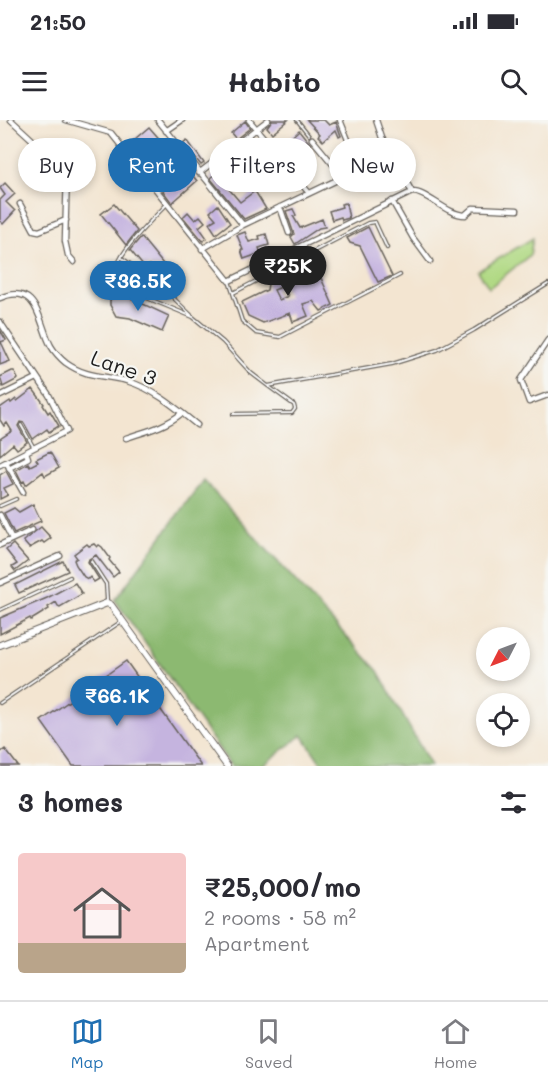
<!DOCTYPE html>
<html lang="en">
<head>
<meta charset="utf-8">
<style>
	body { margin:0; font-family:Mali,sans-serif; background:#f2f2f3; color:#2b2b33; height:100vh; display:flex; flex-direction:column; font-size:22px; white-space:nowrap }
	* { box-sizing:border-box; margin:0 }
	p { font-size:20px; color:#7c7c81 }
	.icon { flex:none; width:33px; height:33px; fill:none; stroke:currentColor; stroke-width:2; stroke-linecap:round; stroke-linejoin:round }
	.map { position:relative; height:646px; overflow:hidden }
	.sheet { display:flex; flex-direction:column; background:#fff; flex:1 }
	.sheet>* { flex:none }
	.hud { position:absolute; left:18px; top:18px; width:513px; height:54px; display:flex; gap:12px }
	.needle { width:39px; rotate:228deg }
	.tools { position:absolute; left:476px; top:507px; display:grid; gap:12px }
	.tools a { display:grid; place-items:center; width:54px; height:54px; border-radius:50%; background:#fff; box-shadow:0 3px 9px #0003; font-size:30px }
	.price { position:absolute; translate:-50% -51px; padding:0 14px; border-radius:21px; background:#1f6fb2; color:#fff; font-size:20px; line-height:39px; filter:drop-shadow(0 2px 3px #0008) }
	.price::after { content:''; position:absolute; left:50%; top:36px; width:18px; height:14px; margin-left:-9px; background:inherit; clip-path:polygon(0 0,100% 0,50% 100%) }
	.price.current { background:#222; color:#fff }
	ul { padding:0; list-style:none }
	li { display:flex; align-items:center; gap:18px; height:150px; padding:0 18px }
	li span { display:grid; place-items:center; flex:none; width:168px; height:120px; border-radius:6px; color:#555 }
	li>.icon { margin-inline-start:auto }
	span .icon { width:72px; height:72px; fill:#fffc; stroke-width:1 }
	li b { font-size:26px }
	h2 { display:flex; justify-content:space-between; align-items:center; height:72px; padding:0 18px; font-size:26px }
	.chip { padding:0 21px; border-radius:27px; background:#fff; box-shadow:0 3px 9px #0003; font-size:21px; line-height:54px }
	.chip.current { background:#1f6fb2; color:#fff }
	.status { display:flex; justify-content:space-between; align-items:center; height:42px; padding:0 30px; background:#fff; direction:ltr }
	.status svg { height:16px; fill:currentColor }
	header { display:flex; justify-content:space-between; align-items:center; height:78px; padding:0 18px; background:#fff; font-size:27px; font-weight:700 }
	.tabs { display:flex; justify-content:space-around; align-items:center; height:84px; border-top:2px solid #e1e1e2; background:#fff; font-size:16px; color:#7c7c81 }
	.tabs a { display:grid; justify-items:center; gap:3px }
	.tabs .current { color:#1f6fb2 }
	.map>svg:first-child { display:block }
</style>
</head>
<body>
<div class="status"><b>21:50</b><svg viewBox="0 0 49 12"><path d="M0 12V9h3v3zM5 12V6h3v6zM10 12V3h3v9zM15 12V0h3v12zM26 1h20v11H26zM47 4h2v5h-2z"/></svg></div>
<header><svg class="icon" aria-label="menu" viewBox="0 0 24 24"><path d="M4 6h16M4 12h16M4 18h16"/></svg>Habito<svg class="icon" aria-label="search" viewBox="0 0 24 24"><circle cx="10" cy="10" r="6"/><path d="M15 15l6 6"/></svg></header>
<div class="map">
<svg width="548" height="646" viewBox="0 0 548 646">
	<rect width="100%" height="100%" fill="#f6f6f2"/>
	<filter id="ink" filterUnits="userSpaceOnUse"><feTurbulence type="fractalNoise" baseFrequency=".0167" numOctaves="2"/><feDisplacementMap in="SourceGraphic" scale="12" xChannelSelector="R" yChannelSelector="G"/><feConvolveMatrix kernelMatrix="1 2 1 2 8 2 1 2 1" color-interpolation-filters="sRGB"/></filter>
	<filter id="wash" filterUnits="userSpaceOnUse"><feTurbulence type="fractalNoise" baseFrequency=".008" numOctaves="4" result="noise"/><feDisplacementMap in="SourceGraphic" scale="24" xChannelSelector="R" yChannelSelector="G"/><feGaussianBlur stdDeviation="1.35" result="paint"/><feColorMatrix in="noise" values="0 0 0 0 0 0 0 0 0 0 0 0 0 0 0 0 0 1.4 0 .05"/><feComposite in="paint" operator="in"/></filter>
	<g filter="url(#wash)">
		<rect width="100%" height="100%" fill="#f3e5d1"/>
		<path fill="#b0d983" stroke="#667a50" stroke-width="1.5" d="M533,118L530,135L489,168L478,151Z"/>
		<path fill="#8cb971" stroke="#546a46" stroke-width="1.5" d="M203,360L378,551L431,646H323L302,615L262,646H231L115,480Z"/>
		<g id="blocks">
			<path fill="#c5b4df" fill-rule="evenodd" d="M272,0H288L272,13L267,7Z
				M307,0H324L329,5L336,2L341,16L339,17L336,10L323,21L318,16L320,14Z
				M245,1L250,8L236,19L231,13Z
				M149,7L164,24L167,22L179,34L162,49L168,56L183,43L197,61L172,83L148,51L150,50L144,40L129,24Z
				M299,10L311,25L303,31L315,46L302,57L280,28Z
				M187,20L204,43L201,45L183,23Z
				M259,20L263,27L250,36L246,30Z
				M390,41L398,55L392,59L390,56L375,65L372,61L377,57L375,54L387,47L385,44Z
				M276,42L289,59L286,62L277,52L272,56L267,49Z
				M226,50L231,56L223,62L240,82L255,71L266,89L244,99L210,58L215,54L217,58Z
				M260,56L267,64L259,71L252,62Z
				M5,63L15,74L6,82L15,91L3,104L0,101V80L5,75L0,68Z
				M346,83L349,98L342,100L341,97L332,100L329,91L342,87L341,84Z
				M114,84L137,111L126,125L101,94Z
				M218,85L230,103L216,114L209,103L216,99L210,92Z
				M293,89L296,95L293,96L300,108L322,99L325,107L319,108L295,124L291,117L294,114L286,91Z
				M188,92L195,100L200,96L205,102L199,107L207,118L203,121L183,97Z
				M368,107L392,156L378,162L360,126L350,123L347,118Z
				M245,112L249,122L260,119L259,116L266,114L269,125L259,128L261,133L244,139L241,130H243L237,115Z
				M141,117L163,144L158,148L156,146L153,149L150,145L144,147L130,130Z
				M317,149L333,185L321,191L313,181L303,184L308,196L293,202L290,193L263,203L248,196L242,182L267,170L269,158L287,151L291,160ZM284,166L288,176L279,180L274,170Z
				M116,175L128,177L169,196L162,212L130,198L116,196L110,185V180Z
				M0,210L6,220L1,222L10,241L0,245Z
				M12,251H14L18,259L3,267L0,257Z
				M33,269L44,284L43,285L48,293L50,291L59,306L49,312L47,309L33,319L24,303L20,302L18,306L27,322L17,329L13,324L0,335V319L12,311L7,303L4,306L0,300V288L10,281L11,283L16,279L17,281Z
				M50,332L59,348L45,356L43,352L26,365L24,361L22,362L16,350L28,343L30,346L38,342L36,339Z
				M6,351L13,364L4,368L8,375L0,379V355Z
				M33,384L41,401L14,413L4,393L14,388L19,392Z
				M41,407L51,418L44,423L42,421L29,428L23,421Z
				M13,424L28,441L15,451L12,447L17,444L6,430Z
				M87,424L89,426L94,424L97,427L99,425L102,427L110,438L109,440L119,452L113,457L96,435L89,439L88,442L99,459L94,462L90,457L88,459L84,457L76,445L74,440L77,438L74,434Z
				M63,441L68,451L19,473L15,465Z
				M75,463L82,474L60,487L58,486L56,482L48,487L49,489L36,497L31,500L30,498L0,514V498L47,478Z
				M126,541L201,646H73L41,601Z
				M5,629L18,646H0V633Z"/>
		</g>
	</g>
	<g filter="url(#ink)">
		<use href="#blocks" fill-opacity="0" stroke="#67625b" stroke-width="1.5"/>
		<g fill="none" stroke-linecap="round" stroke-linejoin="round">
			<g stroke="#67625b" stroke-width="4.5">
				<path id="service" d="M297,0L309,15
					M167,84C153,99 114,135 115,156L130,171L193,197L223,222L251,253L268,266
					M122,138L162,167L191,195
					M229,161L242,201L256,213L280,217L400,155
					M233,173L368,103L375,102L387,128
					M233,294L292,293L295,289L294,285L268,266L392,244L437,230L474,210L548,164
					M21,305L34,328
					M0,386L16,379
					M91,441L106,464L107,480
					M0,490L70,457
					M0,583L122,501"/>
			</g>
			<g stroke="#67625b" stroke-width="7">
				<path id="minor" d="M11,0L64,49L67,54L65,121L68,135L74,142
					M66,0L111,13L229,161L412,72C426,71 447,95 465,95L473,88L517,90
					M158,0L243,105
					M249,0L309,73
					M376,0L382,18L412,72
					M166,11L182,0
					M357,42L372,39L381,41L391,35
					M199,53L268,0
					M337,53L357,42L340,0
					M392,81L413,118L430,141
					M20,84L34,110L39,111L66,100
					M280,87L289,113
					M202,129L243,105L335,61L338,56L336,48L312,19
					M0,178C39,161 39,205 51,226C54,231 61,239 66,243C87,258 104,255 127,261C154,269 176,288 197,305
					M0,202L49,275L67,311L0,345
					M548,220L521,260L529,282L548,275
					M0,276L37,258
					M126,318C147,311 165,307 182,293
					M6,342L23,372
					M9,348L28,338L26,332
					M0,395L12,419
					M0,425L32,410
					M0,463L60,436"/>
			</g>
			<g stroke="#67625b" stroke-width="8">
				<path id="tertiary" d="M0,525L107,483L111,485L227,646"/>
			</g>
			<use href="#service" stroke="#fff" stroke-width="2"/>
			<use href="#minor" stroke="#fff" stroke-width="4.5"/>
			<use href="#tertiary" stroke="#fff" stroke-width="6"/>
		</g>
	</g>
	<g text-anchor="middle" dominant-baseline="central" stroke-width="4.5" stroke-linejoin="round" paint-order="stroke">
		<g font-size="21" fill="#1c1c1c" stroke="#f6f6f2">
			<text transform="translate(124 247) rotate(19)">Lane 3</text>
		</g>
	</g>
</svg>
<div class="tools">
<a><svg class="needle" viewBox="-14 -14 28 28"><path d="M0-13l5 13h-10z" fill="#e53935"/><path d="M0 13l5-13h-10z" fill="#7c7c81"/></svg></a>
<a><svg class="icon" aria-label="locate" viewBox="0 0 24 24"><circle cx="12" cy="12" r="6"/><path d="M12 2v4M12 18v4M2 12h4M18 12h4"/></svg></a>
</div>
<b class="price current" style="left:288px;top:177px">₹25K</b>
<b class="price" style="left:138px;top:192px">₹36.5K</b>
<b class="price" style="left:117px;top:607px">₹66.1K</b>
<div class="hud">
<a class="chip">Buy</a>
<a class="chip current">Rent</a>
<a class="chip">Filters</a>
<a class="chip">New</a>
</div>
</div>
<section class="sheet">
<h2>3 homes<svg class="icon" aria-label="filters" viewBox="0 0 24 24"><path d="M4 7h16M4 17h16"/><circle cx="9" cy="7" r="2"/><circle cx="15" cy="17" r="2"/></svg></h2>
<ul>
<li><span style="background:linear-gradient(#f6c9c9 75%,#b9a48a 0)"><svg class="icon" aria-label="home" viewBox="0 0 24 24"><path d="M3 11l9-7 9 7M6 9v11h12V9"/></svg></span><div><b>₹25,000/mo</b><p>2 rooms · 58 m²</p><p>Apartment</p></div></li>
</ul>
</section>
<nav class="tabs">
<a class="current"><svg class="icon" aria-label="map" viewBox="0 0 24 24"><path d="M3 6l6-2 6 2 6-2v14l-6 2-6-2-6 2zM9 4v14M15 6v14"/></svg>Map</a>
<a><svg class="icon" aria-label="saved" viewBox="0 0 24 24"><path d="M7 4h10v16l-5-4-5 4z"/></svg>Saved</a>
<a><svg class="icon" aria-label="home" viewBox="0 0 24 24"><path d="M3 11l9-7 9 7M6 9v11h12V9"/></svg>Home</a>
</nav>
</body>
</html>
